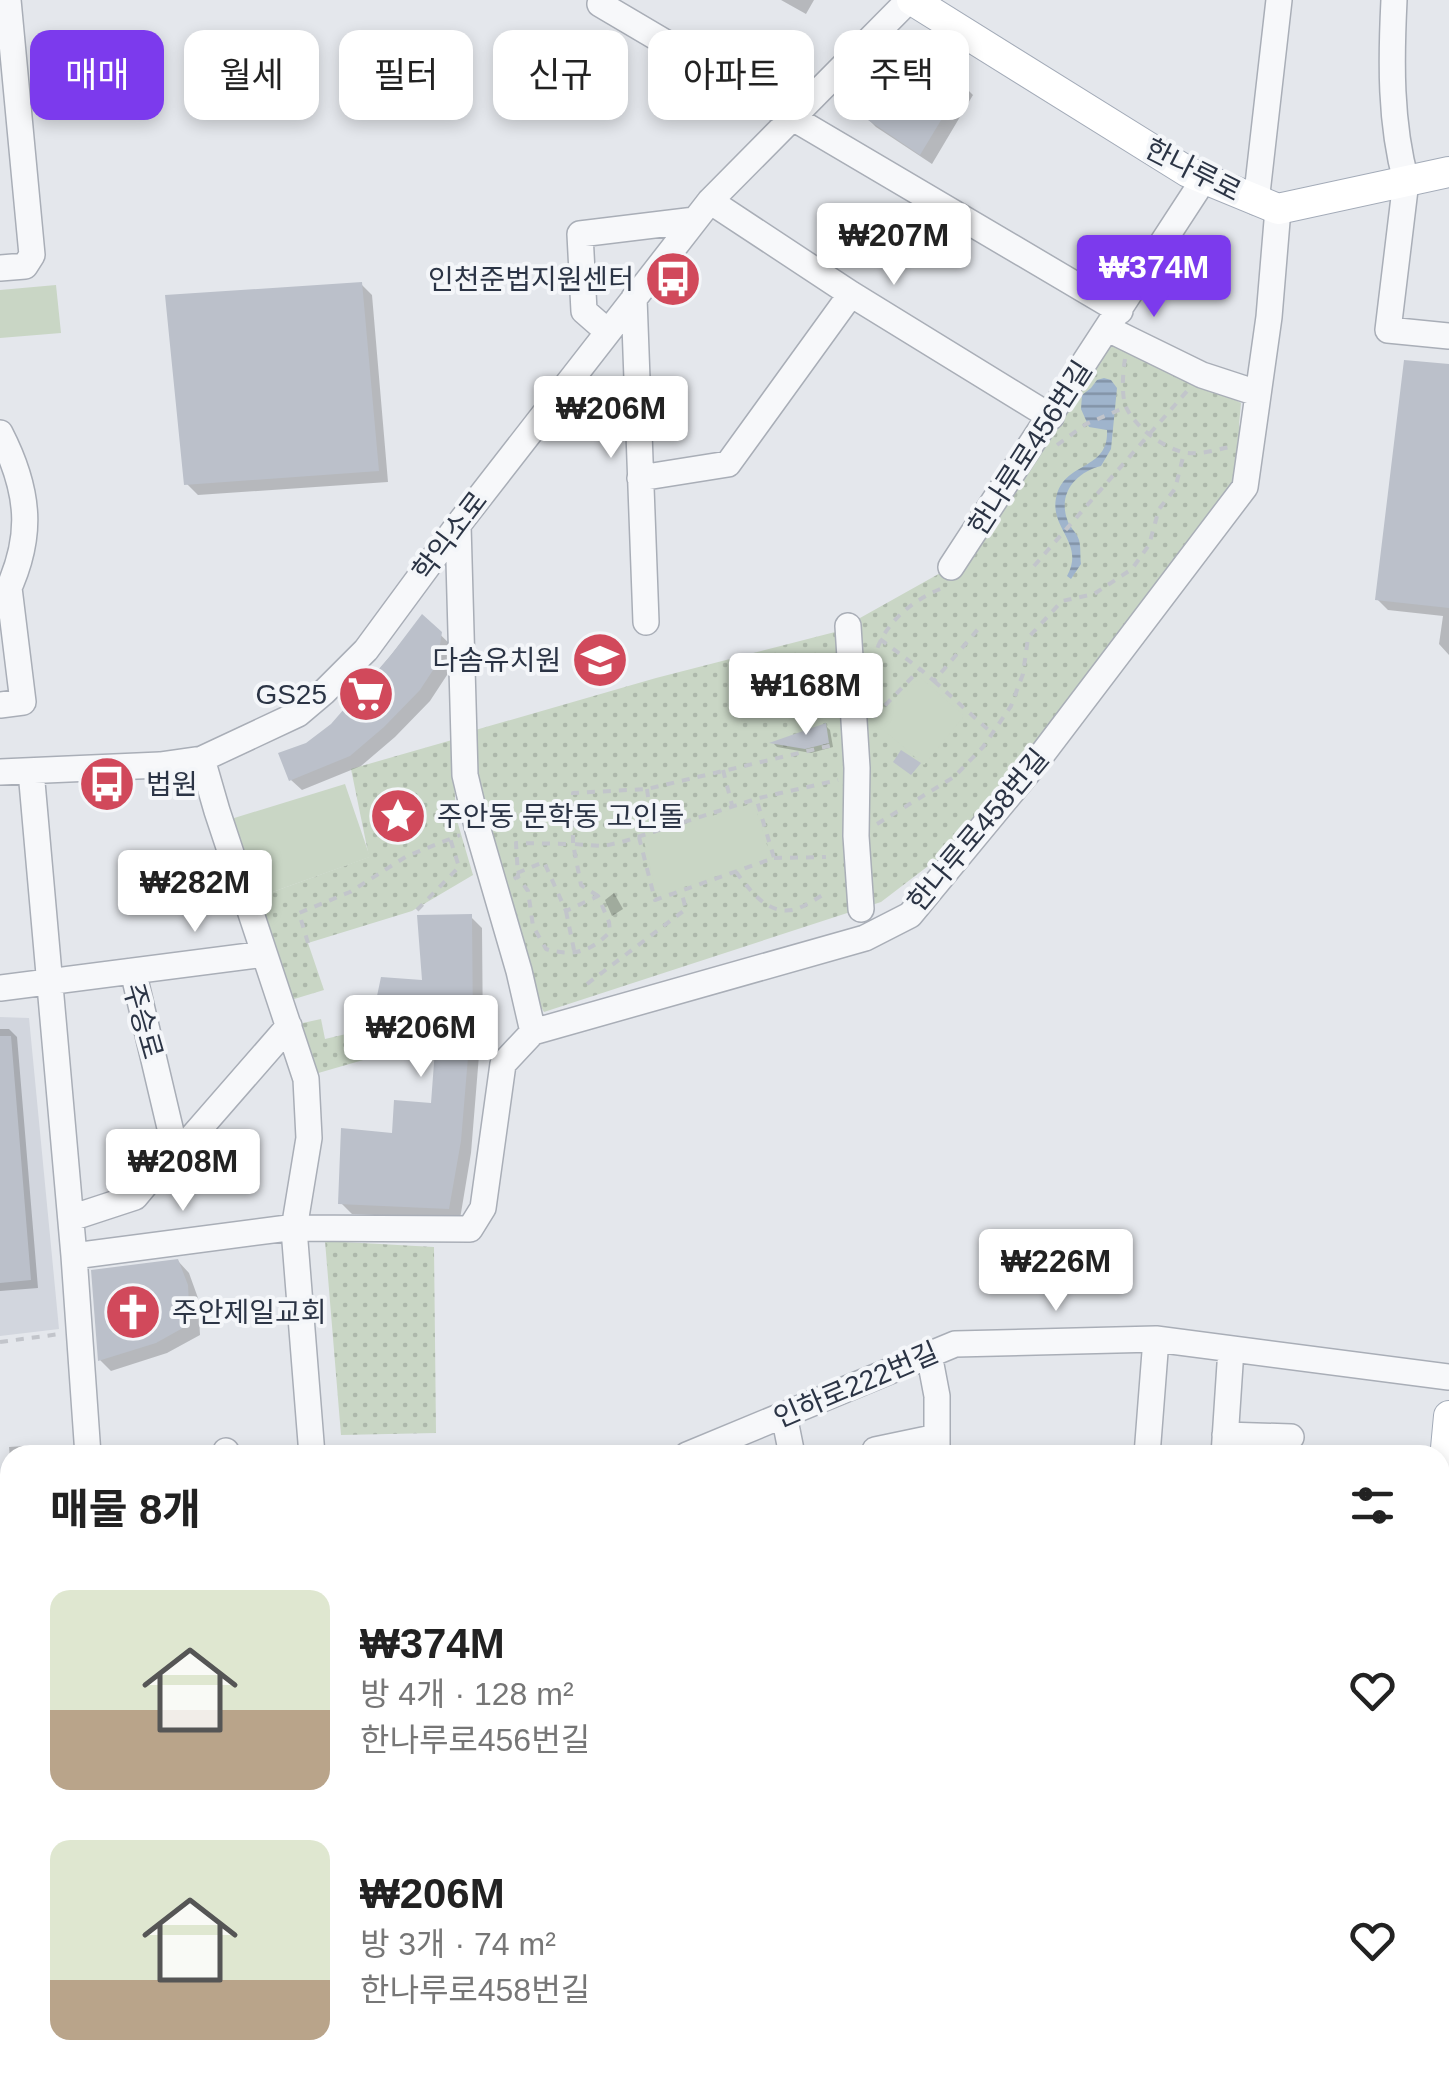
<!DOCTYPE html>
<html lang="ko">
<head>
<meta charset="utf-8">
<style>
	body { margin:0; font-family:Arial,"Noto Sans KR",sans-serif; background:#f6f6f6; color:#222; height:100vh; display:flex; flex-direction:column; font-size:38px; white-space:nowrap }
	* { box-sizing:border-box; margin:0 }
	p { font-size:32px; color:#767676 }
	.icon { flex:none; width:55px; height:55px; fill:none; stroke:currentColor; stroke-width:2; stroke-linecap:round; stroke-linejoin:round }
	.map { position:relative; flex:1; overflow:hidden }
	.details { position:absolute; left:0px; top:1445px; width:1450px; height:640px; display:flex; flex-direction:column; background:#fff; border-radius:30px 30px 0 0; box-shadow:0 5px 15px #0003 }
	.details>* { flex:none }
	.top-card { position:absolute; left:30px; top:30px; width:1390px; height:90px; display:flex; gap:20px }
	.price { position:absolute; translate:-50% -85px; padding:0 22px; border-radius:10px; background:#fff; color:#222; font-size:32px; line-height:65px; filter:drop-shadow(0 2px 5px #0008) }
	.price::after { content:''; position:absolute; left:50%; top:60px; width:30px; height:22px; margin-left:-15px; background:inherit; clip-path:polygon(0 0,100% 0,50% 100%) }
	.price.on { background:#7c3aed; color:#fff }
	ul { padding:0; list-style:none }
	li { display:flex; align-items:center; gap:30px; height:250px; padding:0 50px }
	li span { display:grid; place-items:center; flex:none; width:280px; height:200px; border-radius:20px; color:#555 }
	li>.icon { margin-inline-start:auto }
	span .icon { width:120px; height:120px; fill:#fffc; stroke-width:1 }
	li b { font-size:42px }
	h2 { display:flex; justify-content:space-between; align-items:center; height:120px; padding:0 50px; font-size:42px }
	.tag { padding:0 35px; border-radius:20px; background:#fff; box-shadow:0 5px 15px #0003; font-size:35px; line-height:90px }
	.tag.on { background:#7c3aed; color:#fff }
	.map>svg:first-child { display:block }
</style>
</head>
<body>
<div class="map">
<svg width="1449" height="2085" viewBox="0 0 1449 2085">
	<defs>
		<pattern id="grass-dots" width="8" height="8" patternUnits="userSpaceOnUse" patternTransform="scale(2.5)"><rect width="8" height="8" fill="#c9d6c5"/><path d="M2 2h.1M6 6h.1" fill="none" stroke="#adb8ab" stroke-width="1.8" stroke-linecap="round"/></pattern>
		<pattern id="water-rules" width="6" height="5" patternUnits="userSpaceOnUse" patternTransform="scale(2.5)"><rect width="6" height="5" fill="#9fb4cc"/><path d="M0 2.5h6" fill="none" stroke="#8293a7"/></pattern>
	</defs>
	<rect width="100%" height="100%" fill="#e4e7ec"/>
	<path fill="#d2d6de" d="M0,1017L29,1018L59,1329L0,1336Z
		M0,1849H10V2075H120V2085H0Z"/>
	<path fill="url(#grass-dots)" d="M1108,329L1241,403L1239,425L1242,433L1238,438L1233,492L953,847L881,902L544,1012L519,971L488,861L472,731L656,678L835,632L951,567Z
		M452,740L456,817L473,875L412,911L308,943L324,990L281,1003L256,898L369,857L351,769Z
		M321,1019L325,1039L380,1026L390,1035L446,1036L308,1076L289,1026Z
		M325,1241L434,1247L436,1433L341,1435Z"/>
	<path fill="#c9d6c5" d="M56,285L61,333L0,338V290Z
		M920,677L964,716L924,765L877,724Z
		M345,784L370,857L256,898L231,819Z
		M754,803L771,858L657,896L643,837Z"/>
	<path fill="url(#water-rules)" d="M1104,378L1111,380L1117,388L1111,449L1101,466C1077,472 1058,492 1067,519C1069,527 1076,531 1079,540C1081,547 1080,556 1081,564L1071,579L1067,576C1086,542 1047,528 1057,494C1067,461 1109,470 1107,430L1089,427L1081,409L1082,395L1091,388L1097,380Z"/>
	<path fill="#0003" d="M781,0H814L806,14Z
		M900,78L962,84L973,95L932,164L876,127L865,116Z
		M361,284L372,295L388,482L198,495L187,484Z
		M1449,367V655L1439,644L1443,616L1388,610L1377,599Z
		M422,617L452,646L447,675L430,701L395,737L361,766L302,790L291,780L307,745L333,726Z
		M826,726L830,730L833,747L811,753L777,747L774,744Z
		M614,893L623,909L612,916L605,900Z
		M471,917L482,928L483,1043H480L471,1153L460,1219L352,1214L341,1203L395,1136L434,1106L438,1045L403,1044L392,1033L425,982Z
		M0,1029H9L17,1037L38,1288L0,1291Z
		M178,1261L189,1273L198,1298L200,1335L167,1353L111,1371L100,1360Z
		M40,1445L51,1455H10V1459L9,1447Z
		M1449,1786V2034L1440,2037V1867Z
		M0,1868H10V1899H7L0,1892Z
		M1440,2062L1449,2063V2085H1416L1417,2075H1440Z
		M40,2075H87V2085H40Z
		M1157,2075H1255L1259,2085H1158Z
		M1321,2075H1352L1351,2085H1320Z"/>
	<path fill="#bbc0ca" d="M914,48L964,82L920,155L862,116L891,69L899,75Z
		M362,282L379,471L184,485L165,295Z
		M1404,360L1449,364V608L1375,600Z
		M422,614L442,632L437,664L420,690L384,727L350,756L289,781L278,753L306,743L331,724L391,655Z
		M826,723L829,743L805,749L769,743Z
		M901,750L921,763L911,775L893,762Z
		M472,914L473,1032L470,1033L461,1141L449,1209L338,1204L341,1128L392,1133L394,1100L431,1103L436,1036L390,1035L384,1019L378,1014L377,996L381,977L422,980L417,915Z
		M0,1036H11L31,1280L0,1283Z
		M178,1259L188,1285L190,1324L156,1343L98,1361L91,1270Z"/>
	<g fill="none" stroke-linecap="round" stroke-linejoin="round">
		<g stroke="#a9aeb7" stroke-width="28">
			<path id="minor" d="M602,0L600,4L1120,311
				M1394,0C1391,61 1390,122 1406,181L1388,330L1449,336
				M710,201L851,294L1051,417
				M1256,202L1279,0
				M0,268L25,266L32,255L8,0
				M634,298L646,622
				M1108,329L1202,375L1257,393
				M608,332L584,311L580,234L695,220
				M0,433C32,495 34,543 0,606
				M640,478L728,464L851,294
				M458,525L465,775L478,830L519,971L533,1032
				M951,567L1204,179
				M848,626L857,768L856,836L861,909
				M0,705L23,702L9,588
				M202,759L217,811L306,1079L309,1138L294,1229L312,1455
				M31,771L74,1256L88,1455
				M0,772L160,765L202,759L298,714L324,692L366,650L458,525L710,201L909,0
				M0,988L264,954
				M175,1149L187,1143L289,1026
				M71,1218L135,1197L175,1149L133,971
				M74,1256L288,1228L470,1229L483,1208L503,1064L533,1032L865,938L910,915L1034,765L1245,487L1269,317L1278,209
				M929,1354L937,1396V1455
				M784,1415L792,1455
				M1225,1435L1291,1437
				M226,1451L228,1455
				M687,1455L955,1344L1156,1339L1449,1377
				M875,1455V1450L937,1437
				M1147,1455L1156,1339
				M1224,1455L1231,1349
				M0,1687L9,1797H0
				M1440,1748L1449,1749
				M1440,2044L1449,2045
				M134,2075L135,2085
				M520,2075L521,2085
				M620,2075L621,2085
				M666,2075V2085
				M826,2075V2085
				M868,2075L869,2085
				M726,2085V2075
				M935,2085L936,2075
				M986,2085V2075
				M1036,2085V2075
				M1085,2085V2075
				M1139,2085V2075
				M1283,2085L1284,2075"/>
		</g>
		<g stroke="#a3abb8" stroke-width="32">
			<path id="major" d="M912,0L1188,172L1278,209L1449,172
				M1440,1513L1449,1416
				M1384,2085L1385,2075"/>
		</g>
		<path stroke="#c2c5cb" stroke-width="4" stroke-dasharray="8 8" stroke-linecap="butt" d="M1125,359C1123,372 1121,394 1126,407C1135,427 1161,446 1182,452C1197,456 1215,450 1230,447
			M1057,445L1086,424L1126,407
			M1034,566L1188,390
			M880,639L920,669
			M873,663C880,626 911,600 945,587
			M934,681L993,734
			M874,717L920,669L934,681L979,628
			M723,770L732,805
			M647,789L653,833
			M877,824L954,777L983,747L1011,706L1023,674L1028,638L1062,601L1094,594L1132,569L1149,545L1159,509L1175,489L1184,453
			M639,837L655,900L774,858L757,801
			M774,858L826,857
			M736,872C750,890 766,914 792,910C804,908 818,897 828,892
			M517,873L544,862L566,911L598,896L609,922L610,932C590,952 573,957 546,949L533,926L528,891L518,877
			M514,879L518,876L516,843L573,844V793L647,789L837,744
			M598,896L581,885L573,844L604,846L625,841L759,798L838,780
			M417,910L459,867L450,838
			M566,911L574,950
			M308,943L299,913L350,892L407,856L460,835
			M587,984L686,909L681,891
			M0,1342L60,1334"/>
		<use href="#minor" stroke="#f7f8fa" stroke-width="25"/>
		<use href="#major" stroke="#fff" stroke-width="30"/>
	</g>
	<defs>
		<g id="bus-disc" transform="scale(2.875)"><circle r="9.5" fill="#d1495b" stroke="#f4f6f9"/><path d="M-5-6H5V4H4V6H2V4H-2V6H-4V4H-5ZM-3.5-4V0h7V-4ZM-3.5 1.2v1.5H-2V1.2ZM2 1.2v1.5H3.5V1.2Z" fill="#fff"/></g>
		<g id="school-disc" transform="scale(2.875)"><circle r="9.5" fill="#d1495b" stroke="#f4f6f9"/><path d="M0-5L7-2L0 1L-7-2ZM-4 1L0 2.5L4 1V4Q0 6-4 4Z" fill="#fff"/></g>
		<g id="supermarket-disc" transform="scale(2.875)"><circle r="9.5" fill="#d1495b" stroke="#f4f6f9"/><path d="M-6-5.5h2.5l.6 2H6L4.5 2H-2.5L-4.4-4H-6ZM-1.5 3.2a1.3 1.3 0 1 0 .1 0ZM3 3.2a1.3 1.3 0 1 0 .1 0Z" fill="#fff"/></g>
		<g id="sight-disc" transform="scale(2.875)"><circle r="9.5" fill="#d1495b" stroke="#f4f6f9"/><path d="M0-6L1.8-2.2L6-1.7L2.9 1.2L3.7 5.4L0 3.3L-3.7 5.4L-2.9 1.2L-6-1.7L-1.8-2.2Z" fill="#fff"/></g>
		<g id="church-disc" transform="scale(2.875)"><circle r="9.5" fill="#d1495b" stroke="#f4f6f9"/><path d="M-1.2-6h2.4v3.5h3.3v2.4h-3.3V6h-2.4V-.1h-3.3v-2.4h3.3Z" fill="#fff"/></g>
	</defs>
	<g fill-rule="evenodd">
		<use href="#bus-disc" x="673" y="279"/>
		<use href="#school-disc" x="600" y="660"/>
		<use href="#supermarket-disc" x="366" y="694"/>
		<use href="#bus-disc" x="107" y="784"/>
		<use href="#sight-disc" x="398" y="816"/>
		<use href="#church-disc" x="133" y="1312"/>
	</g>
	<g text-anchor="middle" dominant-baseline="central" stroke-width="8" stroke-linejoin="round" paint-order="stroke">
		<g font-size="28" fill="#2b3445" stroke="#f4f6f9">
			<text transform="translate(1193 170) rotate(27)">한나루로</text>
			<text transform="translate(1030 448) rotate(-57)">한나루로456번길</text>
			<text transform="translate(450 536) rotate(-53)">학익소로</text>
			<text transform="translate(978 830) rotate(-50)">한나루로458번길</text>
			<text transform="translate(143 1021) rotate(74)">주승로</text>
			<text transform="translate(856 1385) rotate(-23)">인하로222번길</text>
		</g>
		<g font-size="28" fill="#2b3445" stroke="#f4f6f9" text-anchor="end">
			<text x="634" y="279">인천준법지원센터</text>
			<text x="561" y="660">다솜유치원</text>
			<text x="327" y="694">GS25</text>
			<text x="146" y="784" text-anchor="start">법원</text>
			<text x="437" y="816" text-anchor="start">주안동 문학동 고인돌</text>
			<text x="172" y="1312" text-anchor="start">주안제일교회</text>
		</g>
	</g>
</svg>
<b class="price" style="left:894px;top:288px">₩207M</b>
<b class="price on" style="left:1154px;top:320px">₩374M</b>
<b class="price" style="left:611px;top:461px">₩206M</b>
<b class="price" style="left:806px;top:738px">₩168M</b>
<b class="price" style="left:195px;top:935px">₩282M</b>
<b class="price" style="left:421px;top:1080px">₩206M</b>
<b class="price" style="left:183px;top:1214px">₩208M</b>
<b class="price" style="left:1056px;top:1314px">₩226M</b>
<div class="top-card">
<a class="tag on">매매</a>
<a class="tag">월세</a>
<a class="tag">필터</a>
<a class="tag">신규</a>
<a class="tag">아파트</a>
<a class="tag">주택</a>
</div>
<section class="details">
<h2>매물 8개<svg class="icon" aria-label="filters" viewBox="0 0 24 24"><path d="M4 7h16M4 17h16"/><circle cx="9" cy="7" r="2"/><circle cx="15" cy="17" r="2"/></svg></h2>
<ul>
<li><span style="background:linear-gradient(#dfe7d0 60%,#b9a48a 0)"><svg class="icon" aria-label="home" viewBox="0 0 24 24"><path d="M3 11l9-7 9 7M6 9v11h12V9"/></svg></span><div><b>₩374M</b><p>방 4개 · 128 m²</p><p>한나루로456번길</p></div><svg class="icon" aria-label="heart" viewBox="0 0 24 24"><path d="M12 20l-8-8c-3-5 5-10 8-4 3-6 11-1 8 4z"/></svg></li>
<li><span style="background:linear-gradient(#dfe7d0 70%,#b9a48a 0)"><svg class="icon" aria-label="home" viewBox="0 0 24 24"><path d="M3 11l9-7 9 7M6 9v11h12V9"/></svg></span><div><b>₩206M</b><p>방 3개 · 74 m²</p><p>한나루로458번길</p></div><svg class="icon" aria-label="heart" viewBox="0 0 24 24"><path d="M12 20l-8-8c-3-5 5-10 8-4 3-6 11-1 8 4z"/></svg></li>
</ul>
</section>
</div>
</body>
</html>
